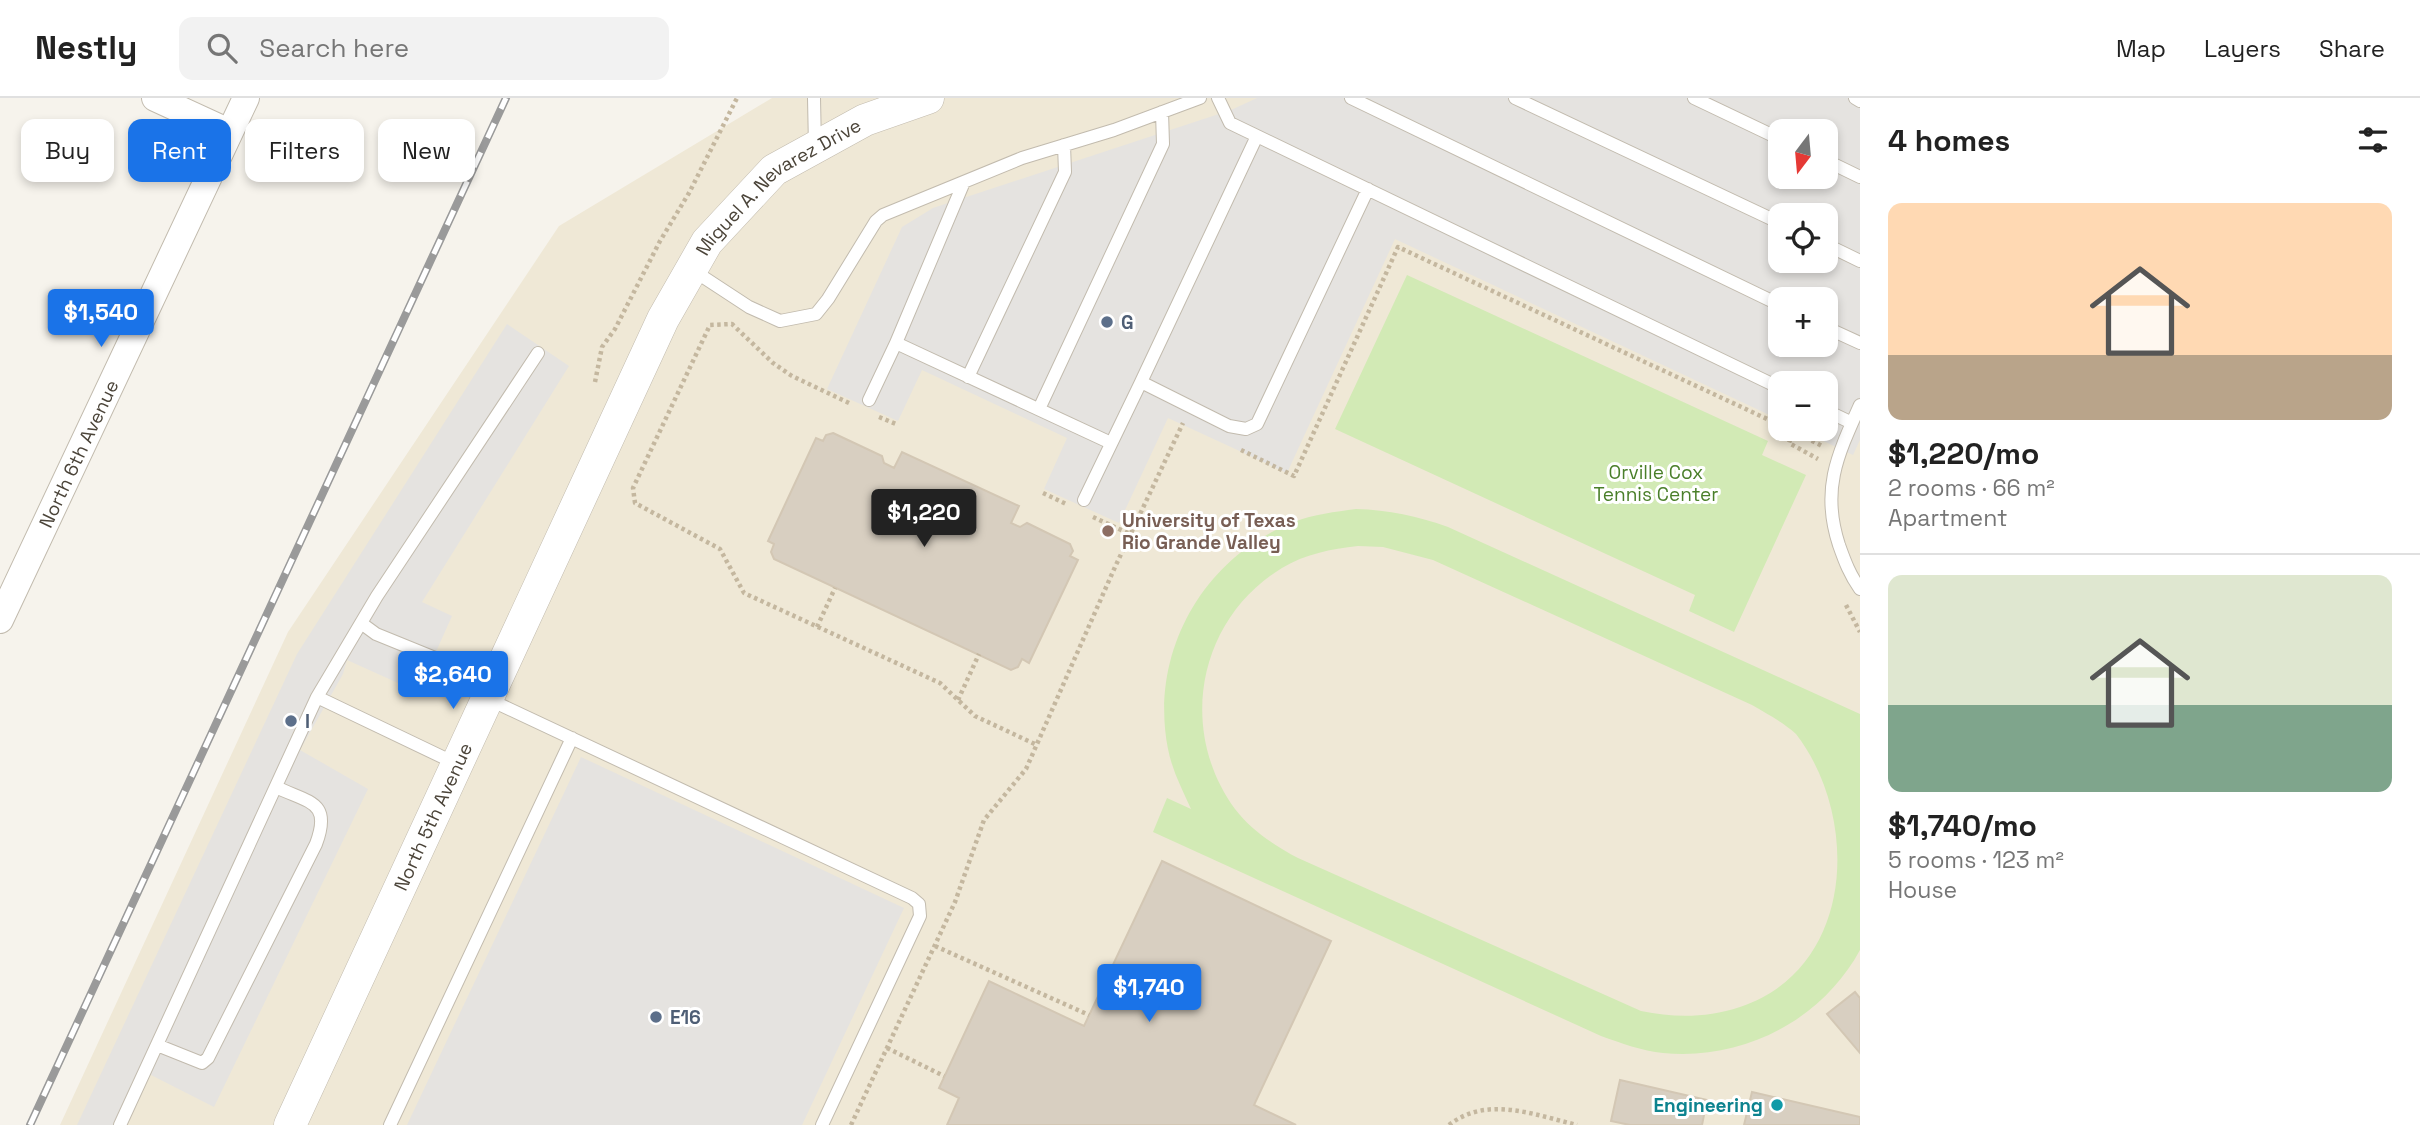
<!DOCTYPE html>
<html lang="en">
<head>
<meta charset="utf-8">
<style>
	body { margin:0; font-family:"Space Grotesk",sans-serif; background:#f2f2f2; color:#222; height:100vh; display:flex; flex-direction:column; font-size:26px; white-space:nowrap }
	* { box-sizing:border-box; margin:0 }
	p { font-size:23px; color:#767676 }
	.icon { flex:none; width:38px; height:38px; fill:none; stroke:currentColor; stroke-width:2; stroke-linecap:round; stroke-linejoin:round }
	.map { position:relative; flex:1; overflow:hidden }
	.drawer { display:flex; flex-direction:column; background:#fff; width:560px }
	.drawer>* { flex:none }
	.hud { position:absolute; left:21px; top:21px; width:665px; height:63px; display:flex; gap:14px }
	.needle { width:46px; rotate:196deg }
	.buttons { position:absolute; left:1768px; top:21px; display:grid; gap:14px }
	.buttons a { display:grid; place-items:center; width:70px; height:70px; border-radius:14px; background:#fff; box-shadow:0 4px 10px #0003; font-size:35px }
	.price { position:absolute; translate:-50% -60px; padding:0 16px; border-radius:7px; background:#1a73e8; color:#fff; font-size:23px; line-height:46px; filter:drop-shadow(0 2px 4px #0008) }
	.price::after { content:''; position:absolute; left:50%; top:42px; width:21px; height:16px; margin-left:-10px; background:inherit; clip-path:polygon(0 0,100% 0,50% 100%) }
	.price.current { background:#222; color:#fff }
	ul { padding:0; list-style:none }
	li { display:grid; align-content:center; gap:14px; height:371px; padding:0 28px }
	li+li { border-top:2px solid #e0e0e0 }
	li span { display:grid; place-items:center; height:217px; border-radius:14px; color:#555 }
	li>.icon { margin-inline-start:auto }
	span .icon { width:126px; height:126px; fill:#fffc; stroke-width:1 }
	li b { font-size:30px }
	h2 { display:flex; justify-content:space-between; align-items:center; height:84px; padding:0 28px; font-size:30px }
	.chip { padding:0 24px; border-radius:14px; background:#fff; box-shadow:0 4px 10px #0003; font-size:24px; line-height:63px }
	.chip.current { background:#1a73e8; color:#fff }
	header { display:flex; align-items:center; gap:42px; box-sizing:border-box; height:98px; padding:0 35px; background:#fff; border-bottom:2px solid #e0e0e0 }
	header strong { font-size:33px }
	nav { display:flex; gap:38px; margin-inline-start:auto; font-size:24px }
	.search { width:490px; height:63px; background:#f2f2f2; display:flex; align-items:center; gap:18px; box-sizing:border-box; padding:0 24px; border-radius:14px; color:#767676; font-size:26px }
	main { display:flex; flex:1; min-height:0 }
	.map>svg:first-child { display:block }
</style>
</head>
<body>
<header>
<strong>Nestly</strong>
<div class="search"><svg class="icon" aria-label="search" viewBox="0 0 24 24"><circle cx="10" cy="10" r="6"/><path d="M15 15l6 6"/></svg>Search here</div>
<nav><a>Map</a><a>Layers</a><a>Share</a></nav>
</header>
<main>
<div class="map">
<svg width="1860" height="1027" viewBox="0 0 1860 1027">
	<rect width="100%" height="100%" fill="#f6f3ec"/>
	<path fill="#efe8d6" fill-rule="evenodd" d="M772,0H1860V1027H60L288,534L559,128ZM1780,33H1825V79H1780ZM1780,117H1825V163H1780ZM1780,201H1825V247H1780ZM1780,285H1825V331H1780Z"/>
	<path fill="#d2eab5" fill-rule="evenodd" d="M1407,177L1768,343L1762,357L1806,377L1734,534L1689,513L1695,497L1335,331Z
		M1356,411C1389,412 1417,418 1448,429L1860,616V852C1822,922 1743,963 1663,955C1642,953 1621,945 1601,938L1153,734L1167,700L1191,711C1182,691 1172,672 1168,651C1149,555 1203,459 1294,424C1314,416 1335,414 1356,411ZM1358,448L1383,449L1433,462L1752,607C1767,616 1783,624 1796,636C1860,719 1856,870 1740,909C1706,920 1675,920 1641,913L1298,760C1274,747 1251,732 1235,711C1177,632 1198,521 1282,470C1305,456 1331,451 1358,448Z"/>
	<path fill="#e5e3e0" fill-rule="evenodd" d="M1257,0H1860V342L1853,357L1798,331H1825V285H1780V322L1395,141L1287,375L1168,320L1119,425L1044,391L1067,340L922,272L898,323L827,291L902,129L933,110L1231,12ZM1780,33H1825V79H1780ZM1780,117H1825V163H1780ZM1780,201H1825V247H1780Z
		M507,226L569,268L422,504L452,518L418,594L347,562L343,576L300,652L368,691L214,1009L149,976L127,1027H77L297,556Z
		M581,659L904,810L802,1027H407Z"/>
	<path fill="#d8cfc1" stroke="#d3c7b4" stroke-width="2" d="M833,335L882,358L884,365L894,370L902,354L1019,408L1011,425L1020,429L1027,425L1070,446L1073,453L1070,458L1078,462L1029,565L1022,561L1018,569L1011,572L774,461L771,454L774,446L768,443L816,340L823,343L826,337Z
		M1162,763L1331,843L1254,1007L1296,1027H947L959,1000L939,990L989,883L1084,928Z
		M1855,894L1860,900V955L1827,916Z
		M1620,982L1707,1002L1702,1027H1630L1611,1023Z
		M1752,994L1860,1019V1027H1744Z"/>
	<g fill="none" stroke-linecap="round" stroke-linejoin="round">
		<g stroke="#c2bbae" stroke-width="14">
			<path id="service" d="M814,0L815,49
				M1218,0L1230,25L1780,290
				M1351,0L1780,207
				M1515,0L1780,125
				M1694,0L1780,41
				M1855,0L1860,3
				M1257,38L1141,284L1229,328L1246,331L1257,326L1368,91
				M1825,62L1860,79
				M964,84L896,245L1111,345
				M1825,146L1860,163
				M691,171L749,209L780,223L816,216L828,201L876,123L883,117L1022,60L1114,32L1200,0
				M1825,229L1860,245
				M968,279L1065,74L1064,47
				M869,302L896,245
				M1860,307C1837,358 1821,392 1839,447C1845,464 1850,477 1860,491
				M1039,311L1163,46L1162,14
				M1825,312L1852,325
				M1084,402L1141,284
				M361,525L376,536L440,562
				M317,599L377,498L538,255
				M488,601L912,800L919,806L920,818L822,1027
				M157,947L202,965L208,960L316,746C332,703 309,705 276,689
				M120,1027L317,599L457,666
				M390,1027L572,640"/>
		</g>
		<g stroke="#c2bbae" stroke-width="28">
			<g id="minor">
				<path d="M155,0L229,34"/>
				<path id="s1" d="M0,522L246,0"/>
			</g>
		</g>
		<g stroke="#c2bbae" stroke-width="33">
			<g id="tertiary">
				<path id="s2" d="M290,1027L663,221L707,144L774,72L865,22L928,0"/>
			</g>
		</g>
		<path stroke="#c4b79f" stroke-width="4.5" stroke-dasharray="3.5 3.5" stroke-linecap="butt" d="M595,284L602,249L615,231L660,143L689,95L737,0
			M849,305L792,278L773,265L732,226L710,227L633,390L635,405L720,451L744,495L940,585L975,618L1037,647
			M879,319L896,326
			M1788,331L1793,333L1789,345L1818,361
			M1793,333L1822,348
			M1241,352L1294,378L1398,149L1780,327
			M1043,395L1066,406
			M1093,419L1130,436
			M1846,507L1860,534
			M817,529L835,490
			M958,602L979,556
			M935,848L1089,917
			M887,950L944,978
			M851,1027L955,804L984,722L1026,671L1115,469L1183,325
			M1449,1027C1487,997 1535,1017 1577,1027"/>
		<use href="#service" stroke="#fff" stroke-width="12"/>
		<use href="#minor" stroke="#fff" stroke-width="26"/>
		<use href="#tertiary" stroke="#fff" stroke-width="32"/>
		<g stroke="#9a9a9a" stroke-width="8">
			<path id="rail" d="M30,1027L506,0"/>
		</g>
		<use href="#rail" stroke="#fff" stroke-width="5" stroke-dasharray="16" stroke-linecap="butt"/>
	</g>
	<g fill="#5c6f8a" stroke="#fff" stroke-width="2.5">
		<circle cx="1107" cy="224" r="7"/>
		<circle cx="291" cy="623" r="7"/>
		<circle cx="656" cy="919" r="7"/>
	</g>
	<circle fill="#8d6e63" stroke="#fff" stroke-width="2.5" cx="1108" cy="433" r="7"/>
	<circle fill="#0f9aa8" stroke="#fff" stroke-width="2.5" cx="1777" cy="1007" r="7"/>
	<g text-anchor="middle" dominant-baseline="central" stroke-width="6" stroke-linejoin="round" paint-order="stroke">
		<g font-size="19" fill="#4b4439" stroke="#fff">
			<text stroke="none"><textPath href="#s2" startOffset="1068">Miguel A. Nevarez Drive</textPath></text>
			<text stroke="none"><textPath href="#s1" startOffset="184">North 6th Avenue</textPath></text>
			<text stroke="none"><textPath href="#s2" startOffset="340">North 5th Avenue</textPath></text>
		</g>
		<g font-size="19" font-weight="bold" fill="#4e5e75" stroke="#fff" text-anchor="start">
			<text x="1121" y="224">G</text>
			<text x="305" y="623">I</text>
			<text x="670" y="919">E16</text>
		</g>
		<g font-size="19" fill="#4a7f2a" stroke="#fff">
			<text x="1656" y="374">Orville Cox<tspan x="1656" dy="22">Tennis Center</tspan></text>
		</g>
		<g font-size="19" font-weight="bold" fill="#785e54" stroke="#fff" text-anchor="start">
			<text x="1122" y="422">University of Texas<tspan x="1122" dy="22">Rio Grande Valley</tspan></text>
		</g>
		<g font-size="19" font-weight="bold" fill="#0d838f" stroke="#fff" text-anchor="end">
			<text x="1763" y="1007">Engineering</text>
		</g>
	</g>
</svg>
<div class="buttons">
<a><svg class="needle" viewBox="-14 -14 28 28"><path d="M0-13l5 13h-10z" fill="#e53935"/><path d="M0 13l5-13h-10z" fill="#767676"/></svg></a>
<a><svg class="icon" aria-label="locate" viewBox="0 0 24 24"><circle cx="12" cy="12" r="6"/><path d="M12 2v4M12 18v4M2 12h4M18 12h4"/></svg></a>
<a>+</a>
<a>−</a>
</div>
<b class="price" style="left:101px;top:251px">$1,540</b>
<b class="price current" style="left:924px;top:451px">$1,220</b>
<b class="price" style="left:453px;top:613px">$2,640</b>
<b class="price" style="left:1149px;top:926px">$1,740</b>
<div class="hud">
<a class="chip">Buy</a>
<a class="chip current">Rent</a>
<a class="chip">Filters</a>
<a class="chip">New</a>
</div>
</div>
<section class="drawer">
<h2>4 homes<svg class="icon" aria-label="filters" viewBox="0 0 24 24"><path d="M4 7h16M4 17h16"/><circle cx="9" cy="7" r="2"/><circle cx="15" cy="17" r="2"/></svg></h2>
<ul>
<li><span style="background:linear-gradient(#ffd9b3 70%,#b9a48a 0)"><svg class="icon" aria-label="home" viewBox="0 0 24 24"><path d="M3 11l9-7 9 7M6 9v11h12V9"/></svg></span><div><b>$1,220/mo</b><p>2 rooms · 66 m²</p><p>Apartment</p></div></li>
<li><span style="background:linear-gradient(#dfe7d0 60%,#7fa58c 0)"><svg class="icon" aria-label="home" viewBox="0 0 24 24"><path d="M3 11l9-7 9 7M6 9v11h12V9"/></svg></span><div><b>$1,740/mo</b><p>5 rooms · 123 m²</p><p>House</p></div></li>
</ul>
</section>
</main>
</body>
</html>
